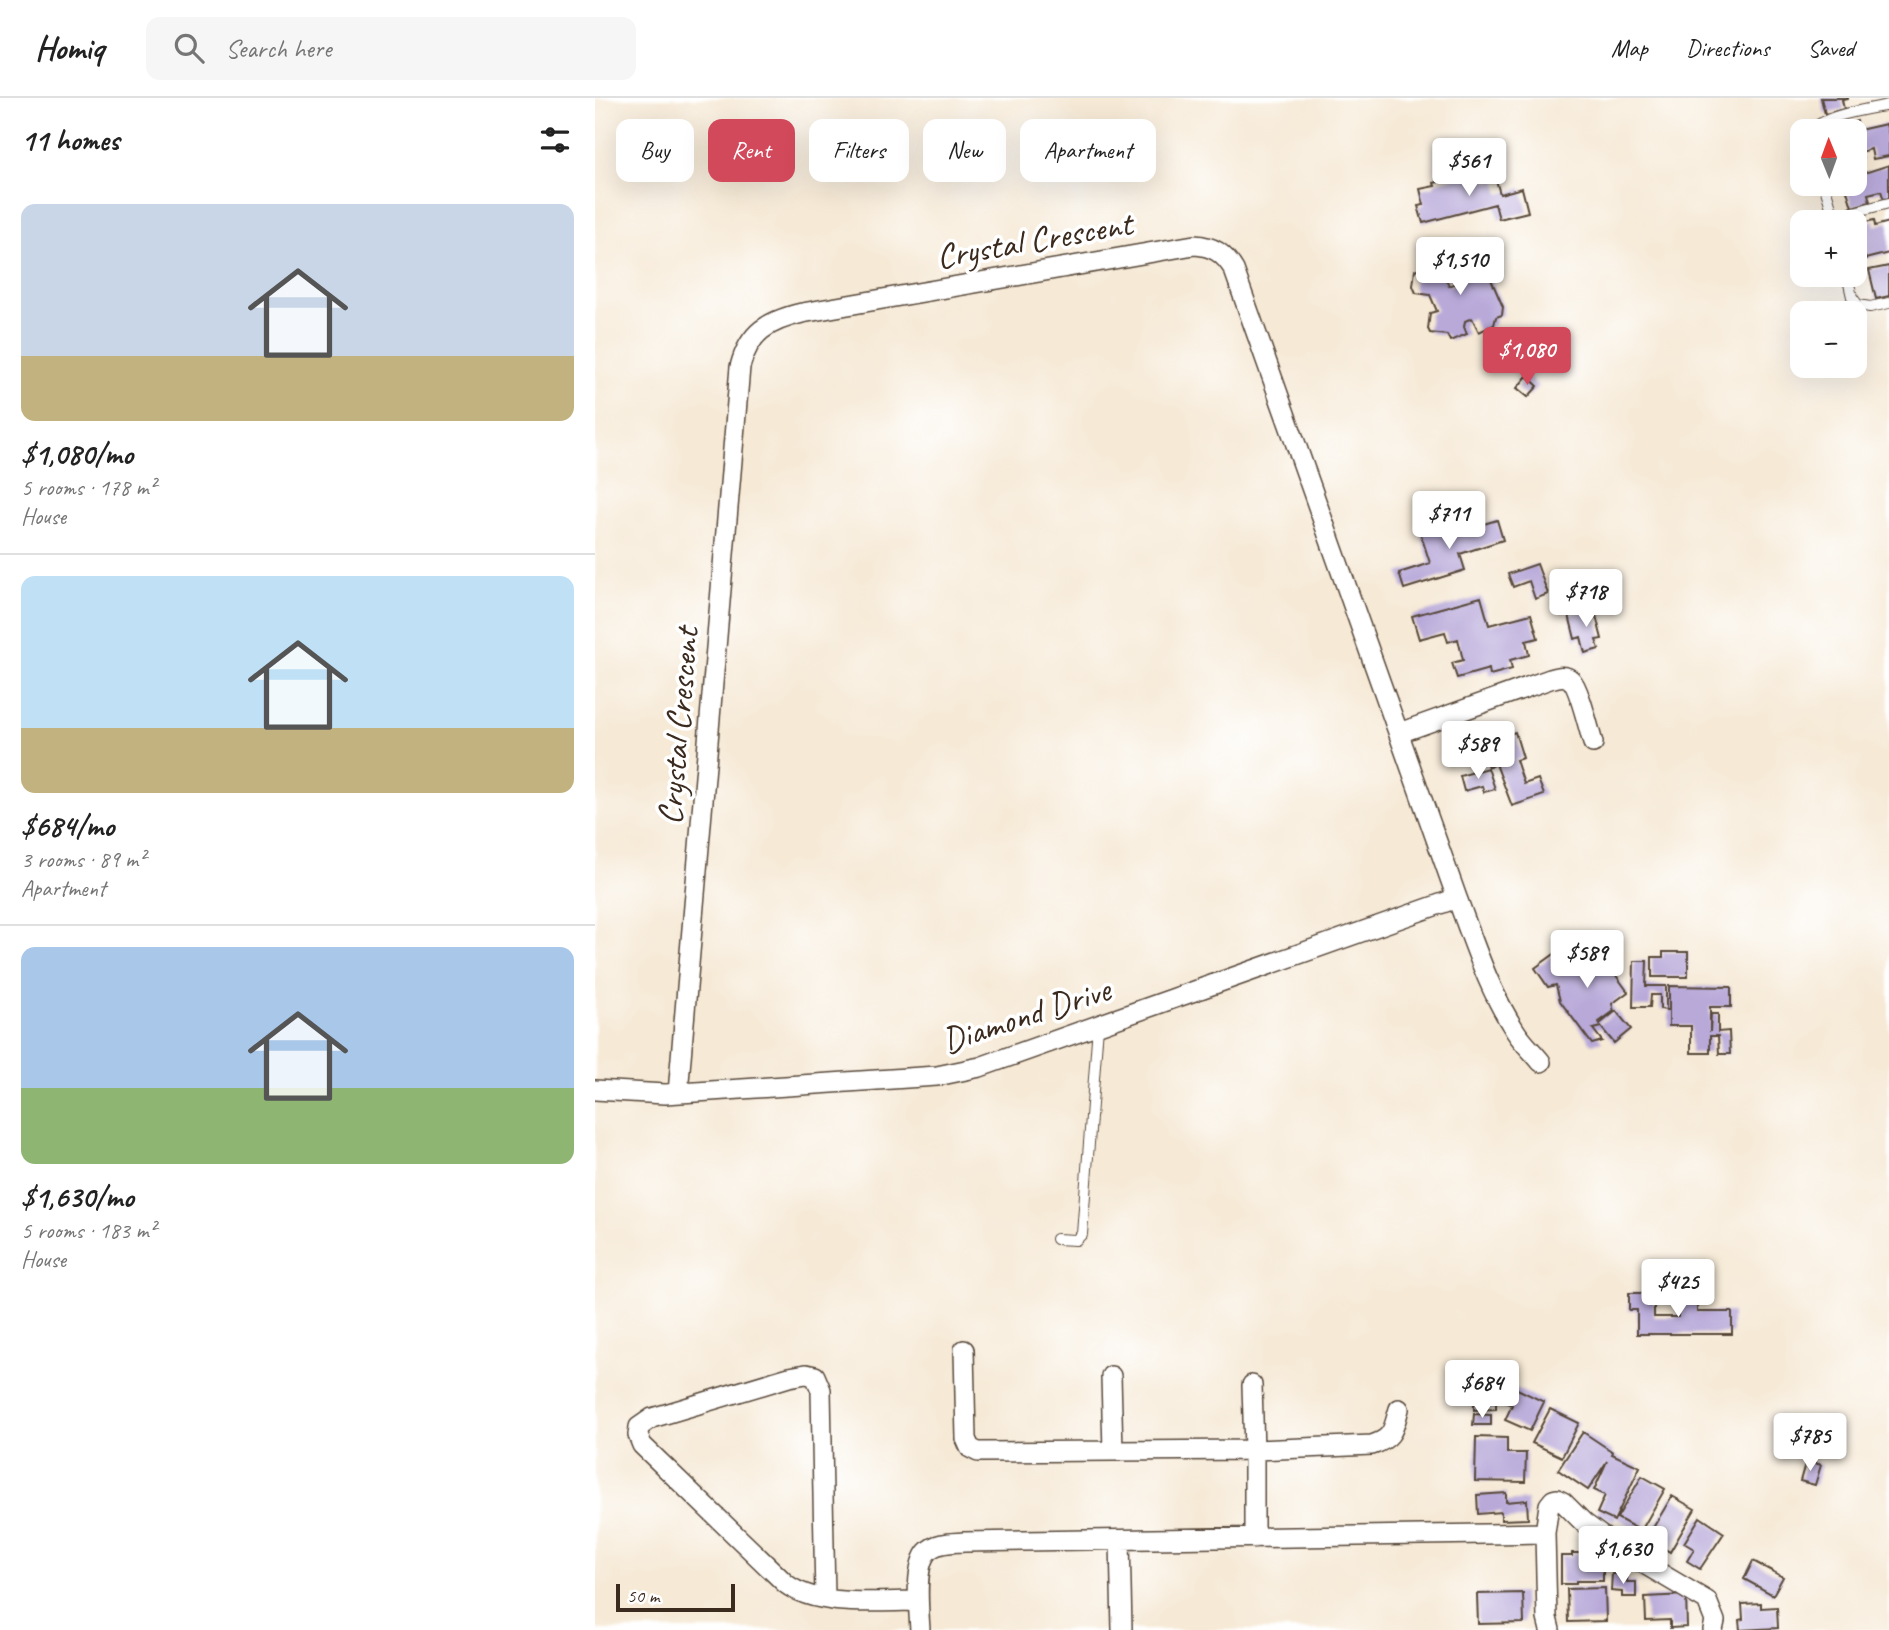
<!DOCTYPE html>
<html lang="en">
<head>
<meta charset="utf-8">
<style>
	body { margin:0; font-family:Caveat,sans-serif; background:#f6f6f6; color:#222; height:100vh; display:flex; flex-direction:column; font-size:26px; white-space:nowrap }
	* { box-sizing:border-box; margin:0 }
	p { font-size:23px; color:#767676 }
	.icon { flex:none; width:38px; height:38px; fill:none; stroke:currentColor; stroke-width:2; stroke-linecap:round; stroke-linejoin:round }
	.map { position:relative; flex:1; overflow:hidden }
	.side { display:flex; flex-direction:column; background:#fff; width:595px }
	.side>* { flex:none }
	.guide { position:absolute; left:21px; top:21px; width:665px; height:63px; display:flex; gap:14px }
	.needle { width:46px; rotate:359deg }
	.fabs { position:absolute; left:1195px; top:21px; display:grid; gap:14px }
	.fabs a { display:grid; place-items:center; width:77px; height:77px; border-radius:14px; background:#fff; box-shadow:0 7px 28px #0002; font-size:35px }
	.scale { position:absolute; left:21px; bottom:18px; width:119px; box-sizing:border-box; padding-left:7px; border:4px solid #3b2a1e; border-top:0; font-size:19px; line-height:24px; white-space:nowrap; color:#3b2a1e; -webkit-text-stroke:5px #fff; paint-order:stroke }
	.price { position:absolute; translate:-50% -60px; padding:0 16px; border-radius:7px; background:#fff; color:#222; font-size:23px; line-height:46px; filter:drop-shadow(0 2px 4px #0008) }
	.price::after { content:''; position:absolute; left:50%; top:42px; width:21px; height:16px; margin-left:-10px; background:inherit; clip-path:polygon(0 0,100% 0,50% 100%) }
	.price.active { background:#d1495b; color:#fff }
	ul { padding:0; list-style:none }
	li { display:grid; align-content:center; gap:14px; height:371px; padding:0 21px }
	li+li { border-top:2px solid #e0e0e0 }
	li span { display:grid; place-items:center; height:217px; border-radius:14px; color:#555 }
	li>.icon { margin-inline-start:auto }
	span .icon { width:126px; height:126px; fill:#fffc; stroke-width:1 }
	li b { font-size:30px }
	h2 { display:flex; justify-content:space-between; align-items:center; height:84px; padding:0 21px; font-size:30px }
	.tag { padding:0 24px; border-radius:14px; background:#fff; box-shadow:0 7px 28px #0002; font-size:24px; line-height:63px }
	.tag.active { background:#d1495b; color:#fff }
	header { display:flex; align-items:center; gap:42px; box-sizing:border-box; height:98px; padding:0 35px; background:#fff; border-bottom:2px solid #e0e0e0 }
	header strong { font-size:33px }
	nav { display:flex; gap:38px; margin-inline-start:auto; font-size:24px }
	.search { width:490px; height:63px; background:#f6f6f6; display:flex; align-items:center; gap:18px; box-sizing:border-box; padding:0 24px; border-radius:14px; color:#767676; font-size:26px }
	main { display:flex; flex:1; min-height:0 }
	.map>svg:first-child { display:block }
</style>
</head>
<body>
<header>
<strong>Homiq</strong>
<div class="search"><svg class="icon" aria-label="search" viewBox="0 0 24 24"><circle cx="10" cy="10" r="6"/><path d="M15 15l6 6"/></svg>Search here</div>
<nav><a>Map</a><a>Directions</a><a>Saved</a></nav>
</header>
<main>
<section class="side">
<h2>11 homes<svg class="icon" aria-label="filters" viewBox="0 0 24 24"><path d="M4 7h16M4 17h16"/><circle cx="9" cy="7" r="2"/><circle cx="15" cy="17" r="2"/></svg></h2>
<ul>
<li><span style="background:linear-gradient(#c9d6e8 70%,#c2b280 0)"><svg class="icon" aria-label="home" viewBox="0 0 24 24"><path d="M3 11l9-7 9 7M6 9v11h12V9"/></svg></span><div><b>$1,080/mo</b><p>5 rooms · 178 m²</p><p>House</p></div></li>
<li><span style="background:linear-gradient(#bfe0f5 70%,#c2b280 0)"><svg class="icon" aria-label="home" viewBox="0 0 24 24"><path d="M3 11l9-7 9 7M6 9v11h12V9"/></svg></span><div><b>$684/mo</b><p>3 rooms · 89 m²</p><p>Apartment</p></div></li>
<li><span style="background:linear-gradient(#a9c7e8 65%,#8fb573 0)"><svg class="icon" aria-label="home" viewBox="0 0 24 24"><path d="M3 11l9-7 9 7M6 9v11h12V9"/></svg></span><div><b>$1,630/mo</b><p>5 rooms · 183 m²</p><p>House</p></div></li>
</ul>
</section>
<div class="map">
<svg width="1294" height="1532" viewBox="0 0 1294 1532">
	<rect width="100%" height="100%" fill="#fff"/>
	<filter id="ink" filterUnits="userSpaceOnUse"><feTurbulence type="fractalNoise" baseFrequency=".0143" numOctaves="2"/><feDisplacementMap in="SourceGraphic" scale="14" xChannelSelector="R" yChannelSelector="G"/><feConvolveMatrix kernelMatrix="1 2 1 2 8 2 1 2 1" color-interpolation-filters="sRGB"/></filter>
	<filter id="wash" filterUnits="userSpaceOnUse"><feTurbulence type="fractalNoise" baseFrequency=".00686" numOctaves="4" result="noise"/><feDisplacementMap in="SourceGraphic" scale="28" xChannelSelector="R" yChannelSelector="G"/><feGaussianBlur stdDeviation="1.57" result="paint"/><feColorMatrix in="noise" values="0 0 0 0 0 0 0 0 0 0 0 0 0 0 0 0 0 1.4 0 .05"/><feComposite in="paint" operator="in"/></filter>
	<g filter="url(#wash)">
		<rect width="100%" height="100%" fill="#f6e9d5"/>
		<g id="blocks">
			<path fill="#b8a9d9" d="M1226,0H1253V1L1247,2L1249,11L1230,16Z
				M1262,23L1264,32L1291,26L1294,37V58L1278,61L1276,51L1266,54L1268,64L1260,66V33H1254L1252,26Z
				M1294,67V100L1289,102L1286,93L1273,96L1275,104L1257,109L1250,86H1260V78Z
				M889,72L892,84L901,82L905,96L927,90L933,114L904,121L900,106L828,125L823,108L829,107L825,91L840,88L839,85Z
				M1279,122L1280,128L1294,124V155L1270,161L1262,126Z
				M870,154L885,156L908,209L907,217L901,219L899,227L884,234L877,220L870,223L869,229L872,236L855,243L852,237L835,235L833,231L835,215L842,213L835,197L821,195L818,188L820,172L842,162L854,188L866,183Z
				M1294,168V198L1281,201L1274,172Z
				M932,278L943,288L933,299L922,290Z
				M902,422L908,442L865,456L870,472L809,491L804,475L835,465L825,434L858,424L862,434Z
				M942,466L953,496L940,501L934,483L918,489L913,476Z
				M886,499L894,527L936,516L943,540L931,543L934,557L915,562L917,571L895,577L894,571L862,580L857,565L868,562L863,541L853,544L850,534L824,541L817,518Z
				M999,510L1007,541L1001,542L1004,551L990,555L986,539L980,541L974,517Z
				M920,634L928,660L921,662L929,686L943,681L949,697L917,708L901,666L893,669L885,646Z
				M893,670L900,691L889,694L887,688L869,693L865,678Z
				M983,847L994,863L1010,851L1022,868L1017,872L1033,894L1017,906L1019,913L1004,924L1005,926L1021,913L1036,931L1019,945L1006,929L998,931L1007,943L997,946L965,903L961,887L953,889L940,870L965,852Z
				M1068,854H1093V879H1057V859H1068Z
				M1039,863H1052L1051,888H1071V912L1065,911V897H1056L1055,909H1038Z
				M1074,888L1136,889V909H1115V934L1116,916H1123V934L1134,933L1135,956H1124L1123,938H1115V955H1096V928H1074Z
				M1034,1195H1059V1219H1083V1204H1102V1214H1137V1236H1042V1212H1034Z
				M879,1277H901V1311L879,1312Z
				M916,1288L949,1304L935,1333L910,1322L917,1307L909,1304Z
				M955,1311L984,1325L967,1359L937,1345Z
				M879,1316L896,1317V1327H878Z
				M988,1334L1018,1354L1017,1356L1045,1369L1019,1423L1002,1415L1010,1397L999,1392L1012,1363L993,1392L963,1372Z
				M881,1339L912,1340V1355H931L930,1384L880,1383Z
				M1211,1362L1226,1367L1220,1387L1205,1383Z
				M1047,1378L1070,1391L1046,1433L1022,1420Z
				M911,1395V1404L932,1402L933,1421L906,1422V1414L883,1416L882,1397Z
				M1077,1398L1100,1411L1075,1454L1052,1440Z
				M1105,1419L1129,1435L1105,1471L1092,1463L1099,1451L1089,1445Z
				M977,1455H1008V1483H981V1486H966V1458H977Z
				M1158,1463L1188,1479L1178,1497L1149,1481Z
				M1017,1476H1032V1484H1041V1499H1027V1494L1016,1493Z
				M1010,1490L1011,1523L973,1524L972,1491Z
				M928,1495L929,1525L883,1526L882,1496Z
				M1091,1497L1092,1529L1075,1530V1522L1051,1523L1050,1499Z
				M1166,1505V1510L1182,1509L1183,1530L1145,1532L1144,1522L1148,1521L1147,1506Z"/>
		</g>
	</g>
	<g filter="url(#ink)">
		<use href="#blocks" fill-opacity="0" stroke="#574739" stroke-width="2"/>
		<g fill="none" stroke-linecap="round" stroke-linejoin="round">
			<g stroke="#574739" stroke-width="12">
				<path id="service" d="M1217,33C1228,17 1274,11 1294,7
					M1229,86L1239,119L1294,105
					M1252,177L1257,199L1263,207L1275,209L1294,205
					M461,1141L481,1142L487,1136L503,928"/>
			</g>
			<g stroke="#574739" stroke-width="22">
				<path id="minor" d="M804,635L955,581C962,579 970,576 976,582C984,589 994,632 998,645
					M0,992L70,996L342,978L385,969L862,800
					M83,995L145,269C154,234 173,223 207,215L599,147C618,148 629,155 639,172L862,800C879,845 894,893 921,934C928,945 938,954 946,964
					M369,1252L371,1341L375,1350L383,1354L659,1352L777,1347C799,1340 798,1331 804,1311
					M516,1278L518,1353
					M657,1287L659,1352V1440
					M525,1442L527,1532
					M230,1500L226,1292L220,1278L211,1276L194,1279L57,1320L44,1329L43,1337L47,1347L191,1486C223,1510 284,1503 323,1503
					M325,1532C324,1513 319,1469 332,1454C341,1444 357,1445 369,1444L950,1435
					M955,1532L952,1520L950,1435L954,1407L958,1402L962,1401L968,1404L989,1425L1024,1451L1112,1503L1120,1523L1118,1532"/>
			</g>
			<use href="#service" stroke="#fff" stroke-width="10"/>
			<use href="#minor" stroke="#fff" stroke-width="19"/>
		</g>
	</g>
	<g text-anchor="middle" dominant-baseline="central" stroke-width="7" stroke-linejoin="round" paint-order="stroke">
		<g font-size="35" fill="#3b2a1e" stroke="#fff">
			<text transform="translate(439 142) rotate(-10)">Crystal Crescent</text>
			<text transform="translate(83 628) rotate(-85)">Crystal Crescent</text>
			<text transform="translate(431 917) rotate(-18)">Diamond Drive</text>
		</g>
	</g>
</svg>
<div class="fabs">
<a><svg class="needle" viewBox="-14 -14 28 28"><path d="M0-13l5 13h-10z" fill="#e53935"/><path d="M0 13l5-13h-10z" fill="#767676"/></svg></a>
<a>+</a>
<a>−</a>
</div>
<div class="scale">50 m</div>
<b class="price" style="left:874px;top:100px">$561</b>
<b class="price" style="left:865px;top:199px">$1,510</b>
<b class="price active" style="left:932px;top:289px">$1,080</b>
<b class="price" style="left:854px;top:453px">$711</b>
<b class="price" style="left:991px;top:531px">$718</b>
<b class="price" style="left:883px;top:683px">$589</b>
<b class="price" style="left:992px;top:892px">$589</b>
<b class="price" style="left:1083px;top:1221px">$425</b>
<b class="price" style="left:887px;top:1322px">$684</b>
<b class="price" style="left:1215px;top:1375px">$785</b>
<b class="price" style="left:1028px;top:1488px">$1,630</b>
<div class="guide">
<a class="tag">Buy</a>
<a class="tag active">Rent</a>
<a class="tag">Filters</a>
<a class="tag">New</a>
<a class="tag">Apartment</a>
</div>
</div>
</main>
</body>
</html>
